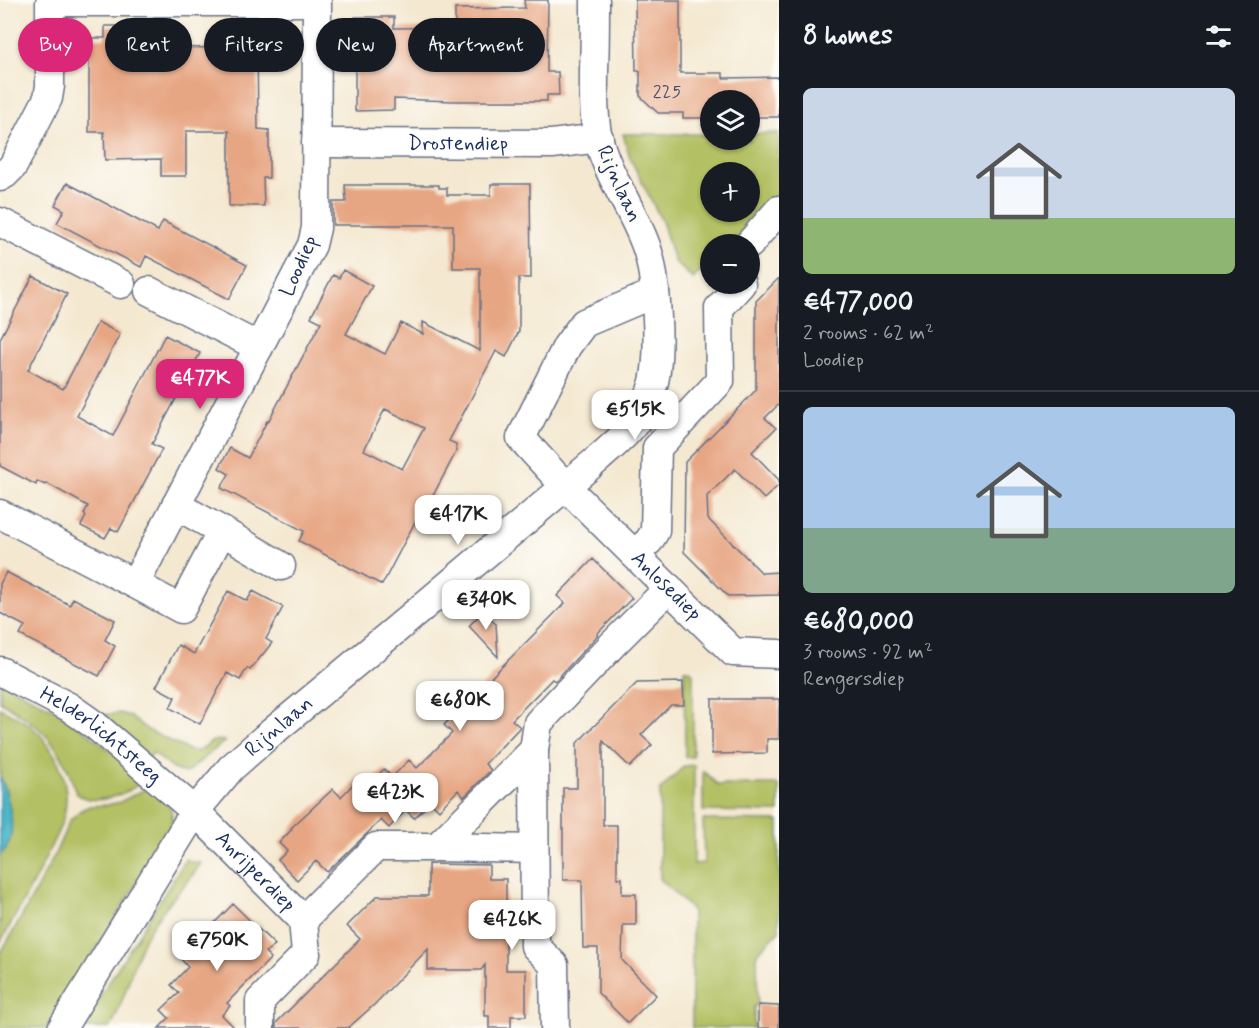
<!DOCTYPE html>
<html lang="en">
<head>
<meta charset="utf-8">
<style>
	body { margin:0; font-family:Mynerve,sans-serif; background:#20242c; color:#f1f3f6; height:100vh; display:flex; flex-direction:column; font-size:22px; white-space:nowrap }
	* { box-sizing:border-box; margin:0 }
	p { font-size:20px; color:#9ea1a6 }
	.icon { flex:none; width:33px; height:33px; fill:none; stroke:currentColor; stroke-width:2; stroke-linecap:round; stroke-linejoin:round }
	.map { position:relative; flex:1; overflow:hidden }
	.details { display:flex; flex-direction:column; background:#171b24; width:480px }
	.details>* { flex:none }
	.banner { position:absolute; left:18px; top:18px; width:570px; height:54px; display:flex; gap:12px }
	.controls { position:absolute; left:700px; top:90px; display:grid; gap:12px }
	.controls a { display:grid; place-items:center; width:60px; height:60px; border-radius:50%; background:#171b24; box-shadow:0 2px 4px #0004; font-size:30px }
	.price { position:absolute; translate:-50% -51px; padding:0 14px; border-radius:12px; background:#fff; color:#222; font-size:20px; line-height:39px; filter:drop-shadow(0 2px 3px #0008) }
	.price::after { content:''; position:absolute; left:50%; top:36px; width:18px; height:14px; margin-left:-9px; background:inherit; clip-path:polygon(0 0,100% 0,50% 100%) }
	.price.selected { background:#db2777; color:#fff }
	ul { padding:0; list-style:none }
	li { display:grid; align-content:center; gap:12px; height:318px; padding:0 24px }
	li+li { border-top:2px solid #363941 }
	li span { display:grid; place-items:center; height:186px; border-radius:9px; color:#555 }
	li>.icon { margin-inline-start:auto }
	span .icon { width:108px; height:108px; fill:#fffc; stroke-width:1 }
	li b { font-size:26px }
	h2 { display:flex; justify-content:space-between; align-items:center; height:72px; padding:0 24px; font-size:26px }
	.tag { padding:0 21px; border-radius:27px; background:#171b24; box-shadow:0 2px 4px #0004; font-size:21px; line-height:54px }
	.tag.selected { background:#db2777; color:#fff }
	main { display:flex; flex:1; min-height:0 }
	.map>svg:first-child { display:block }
</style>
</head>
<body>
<main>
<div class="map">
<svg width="779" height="1028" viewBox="0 0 779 1028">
	<rect width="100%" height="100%" fill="#fdfcf7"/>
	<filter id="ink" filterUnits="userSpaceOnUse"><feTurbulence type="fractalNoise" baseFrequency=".0167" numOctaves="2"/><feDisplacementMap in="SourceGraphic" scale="12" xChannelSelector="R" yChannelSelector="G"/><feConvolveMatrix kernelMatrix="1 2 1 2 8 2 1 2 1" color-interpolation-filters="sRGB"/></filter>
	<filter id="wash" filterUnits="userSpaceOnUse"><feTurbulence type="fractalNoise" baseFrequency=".008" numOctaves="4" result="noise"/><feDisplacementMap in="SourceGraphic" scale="24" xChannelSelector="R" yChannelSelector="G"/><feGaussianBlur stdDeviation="1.35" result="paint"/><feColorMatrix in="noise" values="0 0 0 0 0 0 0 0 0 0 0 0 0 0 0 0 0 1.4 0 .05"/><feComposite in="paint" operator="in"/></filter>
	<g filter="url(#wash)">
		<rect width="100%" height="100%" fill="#f4e8d0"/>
		<path fill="#b3c063" stroke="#677860" stroke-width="1.5" fill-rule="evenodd" d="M779,133V199L739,240L736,237L728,244H711V261L693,279L674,261L663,224L630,158L623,134H711V140H750V134ZM711,172H750V212H711Z
			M684,669H689L693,673V757H685Z
			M0,681L65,715L146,779C129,793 95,809 76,793C62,743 42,728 0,701Z
			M0,708C11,714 22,719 32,727C57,749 73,786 63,819C59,832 51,845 46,857C32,887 16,915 0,943V855L6,849V790L0,776Z
			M120,713L129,716L148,730L190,751C208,754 205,736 225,741L186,773L175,770L153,753L148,759L103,715Z
			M694,765V864L704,863L703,820L779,821V931L757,953L758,1005L754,1006V1028H692V910L660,879V790L684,766Z
			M703,771L718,785H779V812L703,811Z
			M154,787C167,803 176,807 171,829L46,1028H0V954L26,909L54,856L70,820L81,810L90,806L107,805L120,802L145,789Z
			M186,859L189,861L201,863C186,888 161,907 147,934C131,963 127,997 111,1026L110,1028H80Z"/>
		<path fill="#4eb8cb" stroke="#347494" stroke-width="1.5" d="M0,776C7,792 15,822 10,839C9,845 4,851 0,855Z"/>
		<g id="blocks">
			<path fill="#e7a683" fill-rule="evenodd" d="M524,0H548L547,72H558L559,95H547V101H454L394,99V110L355,111V17H394V28L455,27V9L525,8Z
				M635,0H680V73H723V78L779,77V117H750V100H711V118H683V113H658L640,96V71H636Z
				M105,26H139V47L218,48V37H223V26H245L246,37H257L258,129L269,130V178H263L264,206H229V131H186V176H161V159L105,160L104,132H89V38H105Z
				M67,183L158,231L163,221L247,265L229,299L146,256L141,267L57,223L64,210L55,205Z
				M491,184H530L531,278H519V331L506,357L496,351L449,441L456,444V452L419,522L416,520L382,585L299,541L304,531L221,488L229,474L219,468L230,448L248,458L267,421L268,422L321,322L311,317L333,275L339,278L343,270L372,286L346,334L385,354L401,323L423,334V322L480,351V268H453V225H333V202H346L345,185H439V188H447V195H491ZM385,409L424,428L402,469L364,450Z
				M33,276L67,294L28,370L63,389L98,322L120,334L77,416L113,436L165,335L200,353L152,444L162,449L118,532L111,528L105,538L81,526L86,516L84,514L88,506L46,483L45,485L37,481L36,485L0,466V339Z
				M779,278V404L765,418L776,428L752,452L779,480V485L764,499L735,469L707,496L708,519L762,573L779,572V595L728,596L684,552L685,462L756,390V301Z
				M593,559L632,598L597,634L598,635L555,681L552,679L512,720L520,727L485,764L491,770L464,797L458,790L439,810L431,802L414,818L406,810L389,828L381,820L327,872L316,861L297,880L278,860L287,851L279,843L292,829L291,828L333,789L341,797L358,779L366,787L384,769L392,777L409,760L417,768L452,733L444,725L565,603L557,596Z
				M6,572L70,605L73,598L115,620L105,640L115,646L99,676L20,635L25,626L0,613V584Z
				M228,591L247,601L253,591L283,607L266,639L272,643L250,670L247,668L240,680L227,673L200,724L170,708L175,697L156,687L178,645L194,654Z
				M482,612L496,624L498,657L469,626Z
				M683,682L684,705H671L641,735L652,745L630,767L603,741V825H617V878H622V894H636V925H623L622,960L656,995L628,1023L598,993V948H583L582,880H563V788H577V743L637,683Z
				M712,699H779V739H767V753L712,754Z
				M428,864L489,865V879H506V970H526V1016H511V1028H489V1016H485V965L481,970H428V949L375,1004L348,1028H276V1023L360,939L347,926L377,896H428Z
				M233,904L275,945L265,952L271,958L227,1003L230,1006L222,1015L235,1028H159L169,1018L161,1010L179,993L171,985L188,967L180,958Z
				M758,1005L779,1006V1028H758Z"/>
		</g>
	</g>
	<g filter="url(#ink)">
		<use href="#blocks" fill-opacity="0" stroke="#677086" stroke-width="1.5"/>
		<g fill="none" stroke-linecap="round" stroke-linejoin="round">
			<g stroke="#677086" stroke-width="31">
				<g id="minor">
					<path id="s1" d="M316,143L552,144L599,138"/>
					<path d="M0,177L5,174L13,166L48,98L50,86V2H317L316,228L312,245L135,584L0,514"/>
					<path d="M0,222L121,284"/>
					<path d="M750,244V243L779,210"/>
					<path d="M149,291L259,347"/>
					<path id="s2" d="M655,293L584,323L567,346L521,438L565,486L733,652L779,654"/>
					<path d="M176,505L222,531L281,566"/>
					<path d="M634,554L649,541L655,531L657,448L720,381L719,308L741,284"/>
					<path d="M135,584L181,609L222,531"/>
					<path id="s3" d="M0,671L69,707L96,726L195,811L303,920L306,954L260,1001V1028"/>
					<path d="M437,847L534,750"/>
					<path d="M303,920L376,847H437L534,849"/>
					<path id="s4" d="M62,1028L195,811L231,768L265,738L393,632L598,459C617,442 636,427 646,404C649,397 652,389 654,382C661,351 657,276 646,246C632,207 606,174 597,133C593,112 594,90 594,69C595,46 595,23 595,0"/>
					<path d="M555,1028L554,965L535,946L534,750L538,723L613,644L669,588"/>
				</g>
			</g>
			<use href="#minor" stroke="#fff" stroke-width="28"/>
		</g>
	</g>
	<g text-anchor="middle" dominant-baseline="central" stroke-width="6" stroke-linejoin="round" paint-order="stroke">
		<g font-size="18" fill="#4e4d67">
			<text x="667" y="92">225</text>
		</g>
		<g font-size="21" fill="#1b2f5e" stroke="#fdfcf7">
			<text stroke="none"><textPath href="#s1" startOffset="142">Drostendiep</textPath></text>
			<text transform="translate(619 184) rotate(66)">Rijnlaan</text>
			<text transform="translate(299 266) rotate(-66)">Loodiep</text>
			<text stroke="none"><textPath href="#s2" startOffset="416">Anlosediep</textPath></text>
			<text stroke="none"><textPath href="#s4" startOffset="374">Rijnlaan</textPath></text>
			<text stroke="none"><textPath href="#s3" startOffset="120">Helderlichtsteeg</textPath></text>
			<text stroke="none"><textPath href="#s3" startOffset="327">Anrijperdiep</textPath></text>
		</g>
	</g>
</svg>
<div class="controls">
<a><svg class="icon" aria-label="layers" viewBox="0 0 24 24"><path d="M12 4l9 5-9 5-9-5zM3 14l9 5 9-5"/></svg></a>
<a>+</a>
<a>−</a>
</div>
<b class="price selected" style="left:200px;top:410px">€477K</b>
<b class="price" style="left:635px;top:441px">€515K</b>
<b class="price" style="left:458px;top:546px">€417K</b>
<b class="price" style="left:486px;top:631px">€340K</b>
<b class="price" style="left:460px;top:732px">€680K</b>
<b class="price" style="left:395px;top:824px">€423K</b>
<b class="price" style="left:512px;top:951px">€426K</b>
<b class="price" style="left:217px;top:972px">€750K</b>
<div class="banner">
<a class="tag selected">Buy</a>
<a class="tag">Rent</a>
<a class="tag">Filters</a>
<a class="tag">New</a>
<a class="tag">Apartment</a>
</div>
</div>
<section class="details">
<h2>8 homes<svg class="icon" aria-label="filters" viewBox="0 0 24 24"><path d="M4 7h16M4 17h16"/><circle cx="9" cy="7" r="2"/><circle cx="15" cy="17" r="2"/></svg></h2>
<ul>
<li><span style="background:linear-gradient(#c9d6e8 70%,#8fb573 0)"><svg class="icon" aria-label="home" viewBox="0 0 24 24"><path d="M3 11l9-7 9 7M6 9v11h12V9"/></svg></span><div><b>€477,000</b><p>2 rooms · 62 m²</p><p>Loodiep</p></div></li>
<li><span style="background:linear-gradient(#a9c7e8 65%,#7fa58c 0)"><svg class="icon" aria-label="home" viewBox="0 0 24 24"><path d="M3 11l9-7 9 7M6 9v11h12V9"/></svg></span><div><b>€680,000</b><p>3 rooms · 92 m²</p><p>Rengersdiep</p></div></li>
</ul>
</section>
</main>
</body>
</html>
